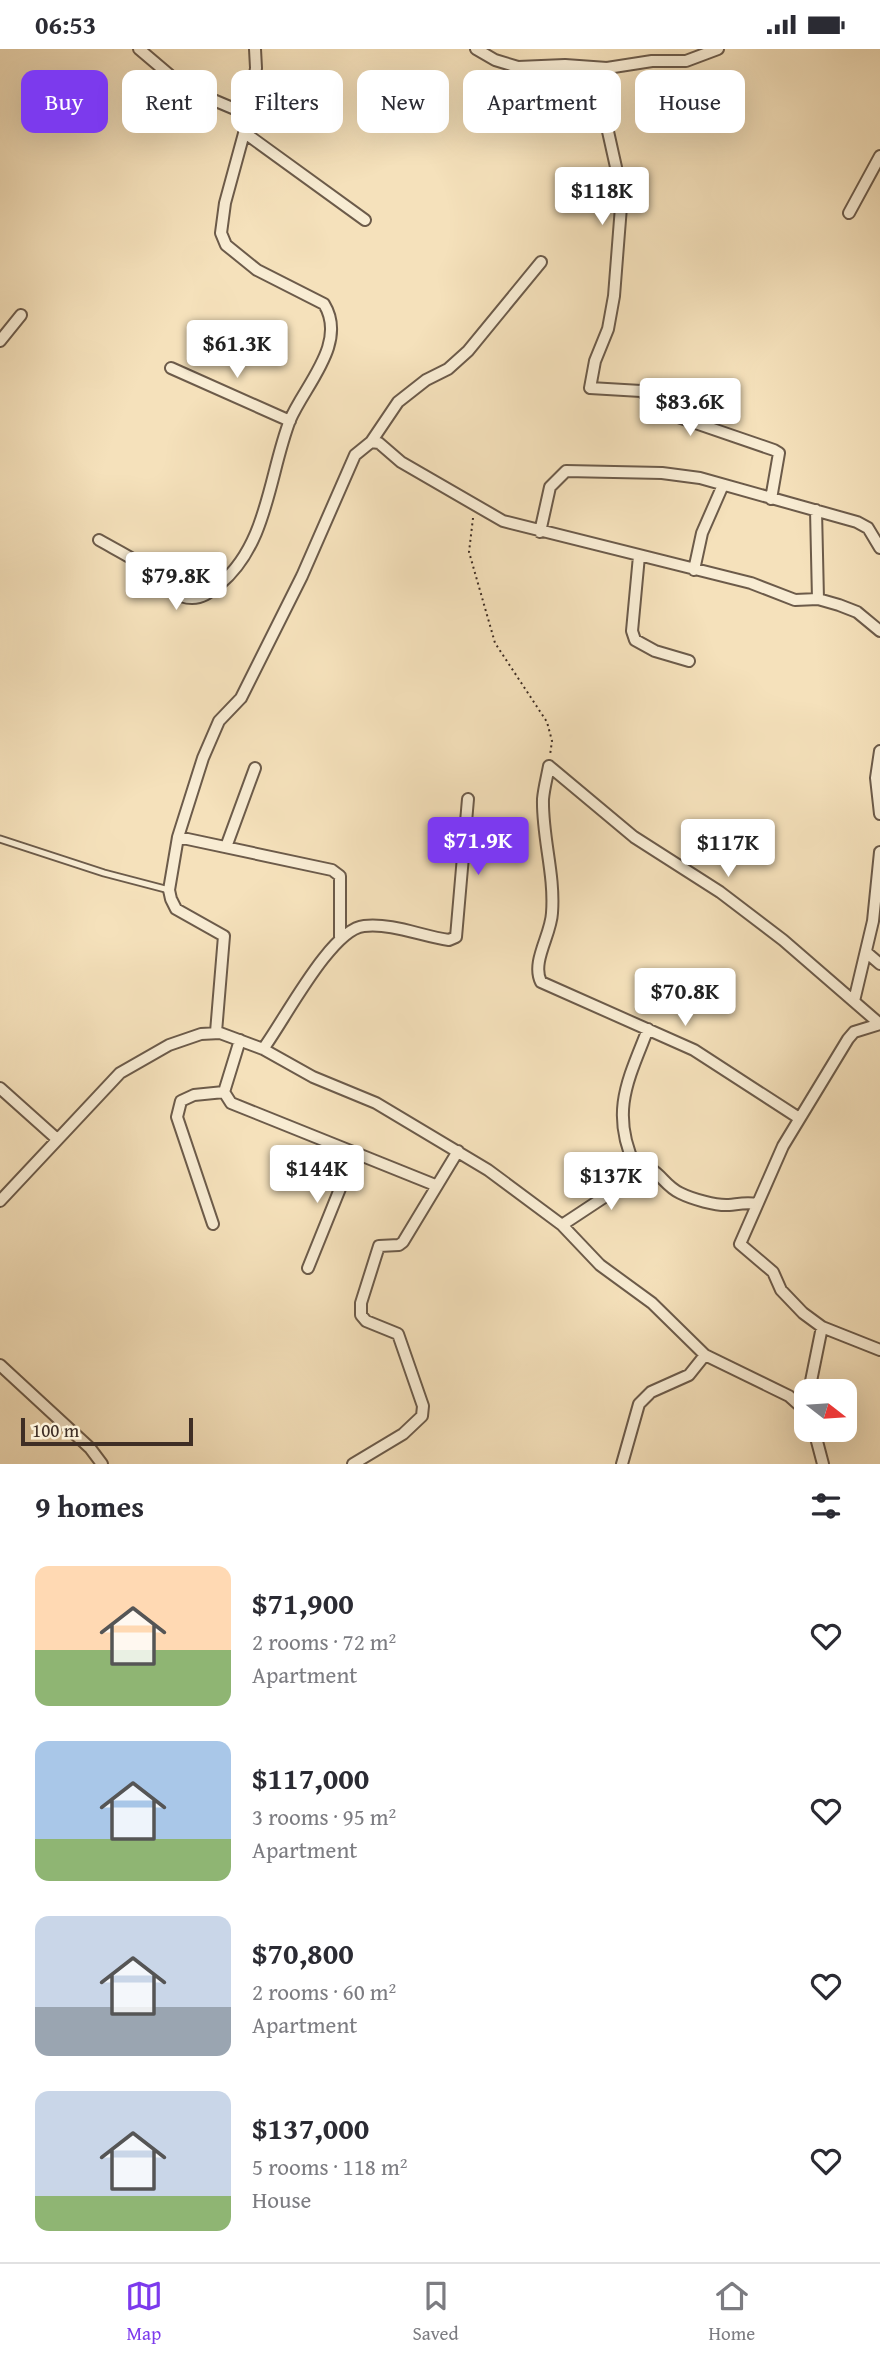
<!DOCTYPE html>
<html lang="en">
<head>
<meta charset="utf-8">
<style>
	body { margin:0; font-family:"Gentium Book Plus",serif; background:#f2f2f3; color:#2b2b33; height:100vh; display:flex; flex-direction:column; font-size:26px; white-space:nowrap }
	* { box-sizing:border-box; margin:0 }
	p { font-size:23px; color:#7c7c81 }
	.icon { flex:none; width:38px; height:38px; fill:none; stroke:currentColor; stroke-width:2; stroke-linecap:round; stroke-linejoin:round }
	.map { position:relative; height:1415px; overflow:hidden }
	.details { display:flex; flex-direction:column; background:#fff; flex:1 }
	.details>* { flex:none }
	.top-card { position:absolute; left:21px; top:21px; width:838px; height:63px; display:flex; gap:14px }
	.needle { width:46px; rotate:107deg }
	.controls { position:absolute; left:794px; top:1330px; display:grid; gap:14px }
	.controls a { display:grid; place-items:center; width:63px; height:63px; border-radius:14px; background:#fff; box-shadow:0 7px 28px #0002; font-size:35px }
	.scale { position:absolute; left:21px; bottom:18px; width:172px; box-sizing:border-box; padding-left:7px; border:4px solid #3f2e25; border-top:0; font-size:19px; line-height:24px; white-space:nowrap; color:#3f2e25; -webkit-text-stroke:5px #f8ecd3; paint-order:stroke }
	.price { position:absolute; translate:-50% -60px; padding:0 16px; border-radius:7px; background:#fff; color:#222; font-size:23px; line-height:46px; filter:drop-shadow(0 2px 4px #0008) }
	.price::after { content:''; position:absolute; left:50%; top:42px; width:21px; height:16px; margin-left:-10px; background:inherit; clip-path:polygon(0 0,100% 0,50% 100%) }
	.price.active { background:#7c3aed; color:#fff }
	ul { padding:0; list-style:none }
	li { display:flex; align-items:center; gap:21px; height:175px; padding:0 35px }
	li span { display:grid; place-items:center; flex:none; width:196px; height:140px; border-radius:14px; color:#555 }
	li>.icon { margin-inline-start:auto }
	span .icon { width:84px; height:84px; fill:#fffc; stroke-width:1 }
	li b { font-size:30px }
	h2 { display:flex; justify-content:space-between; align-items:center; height:84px; padding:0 35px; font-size:30px }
	.tag { padding:0 24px; border-radius:14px; background:#fff; box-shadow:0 7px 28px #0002; font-size:24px; line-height:63px }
	.tag.active { background:#7c3aed; color:#fff }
	.status { display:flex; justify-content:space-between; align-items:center; height:49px; padding:0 35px; background:#fff; direction:ltr }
	.status svg { height:19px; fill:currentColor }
	.dock { display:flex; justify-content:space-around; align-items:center; height:98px; border-top:2px solid #e1e1e2; background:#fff; font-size:19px; color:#7c7c81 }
	.dock a { display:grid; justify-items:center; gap:4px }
	.dock .active { color:#7c3aed }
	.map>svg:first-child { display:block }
</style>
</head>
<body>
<div class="status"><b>06:53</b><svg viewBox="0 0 49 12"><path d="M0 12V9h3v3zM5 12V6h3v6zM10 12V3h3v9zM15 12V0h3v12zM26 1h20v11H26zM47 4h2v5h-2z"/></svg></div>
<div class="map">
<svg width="880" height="1415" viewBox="0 0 880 1415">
	<rect width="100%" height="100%" fill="#f5e1bb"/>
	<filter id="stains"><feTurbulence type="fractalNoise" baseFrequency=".00286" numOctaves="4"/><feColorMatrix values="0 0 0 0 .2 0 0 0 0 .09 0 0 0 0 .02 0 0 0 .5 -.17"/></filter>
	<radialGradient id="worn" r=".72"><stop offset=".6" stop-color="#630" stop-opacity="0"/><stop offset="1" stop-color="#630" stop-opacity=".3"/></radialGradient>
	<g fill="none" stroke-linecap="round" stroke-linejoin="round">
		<g stroke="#6c5b4a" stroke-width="9">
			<path id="service" d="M0,790L104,824L169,841"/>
		</g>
		<g stroke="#6c5b4a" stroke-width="14">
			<path id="minor" d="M139,0L185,39L249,66
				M476,0L495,11L518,18L565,16L607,19L652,12H686L718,0
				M607,19L605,69L622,145L614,247L608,280L595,312L590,339L641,342L672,366L774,401L779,404L771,450
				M245,84L365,171
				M849,164L880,107
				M0,292L21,266
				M171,319L290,372
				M371,393L398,353L426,331L448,320L468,302L541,213
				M816,461L818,550
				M540,483L550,438L566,422L662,424L700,429L857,473L868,479L880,499
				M99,491C113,499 127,506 141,515C158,526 169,549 192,549C204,549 211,542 220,535C268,495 269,425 290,371C305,336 348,294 324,255L257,221L226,196L221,184L225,154L249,66L256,19L255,0
				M639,507L632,582L635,591L655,602L689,612
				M694,521L702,484L723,436
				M880,702L876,729L880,765
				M549,717C547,728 544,739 543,750C542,788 555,825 552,864C551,886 531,913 541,933L694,1001L799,1069
				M549,717L634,788L720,843L783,891L880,975
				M178,788L332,821L340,827V888
				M226,798L255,719
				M866,903L880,915
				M854,952L873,872L880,803
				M880,975L854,983L848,990L783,1097L740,1195L773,1223L781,1241L803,1264L822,1278L880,1301
				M216,983L224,887L176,860L171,850L169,841L178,788L203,709L219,672L241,649L302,527L355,406L371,393L379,394L401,413L503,472L751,534L795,551L818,550L839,556L857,563L880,582
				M240,991L224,1043L231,1054L435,1136
				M263,1000C284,972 331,880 364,877C393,874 421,887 449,891L456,888L468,750
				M0,1039L57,1090
				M635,1117C610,1063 628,1031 648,980
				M0,1152L120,1024L169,996L201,985L220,984L263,1000L313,1028L376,1054L488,1121L562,1176L600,1216L652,1254L705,1306L789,1347L807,1363
				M213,1175L177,1068L181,1052L194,1046L224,1043
				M562,1176L615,1141L635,1117C659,1116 661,1135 680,1144C692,1150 716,1157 729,1156C739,1155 746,1153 757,1155
				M308,1219L354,1105
				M0,1316L90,1399L102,1415
				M809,1342L822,1278
				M814,1381L823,1415
				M353,1415L403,1385L422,1367L423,1357L398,1285L366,1272L361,1266V1254L379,1197L399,1196L403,1193L458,1102
				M622,1415L639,1355L651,1343L689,1326L705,1306"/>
		</g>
		<path stroke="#3f2e25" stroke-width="2" stroke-dasharray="2 3.5" stroke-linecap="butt" d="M473,469L469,503L495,594L547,673L552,692L550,706"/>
		<use href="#service" stroke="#f8ecd3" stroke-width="5"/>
		<use href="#minor" stroke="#f8ecd3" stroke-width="10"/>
	</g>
	<rect width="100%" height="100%" filter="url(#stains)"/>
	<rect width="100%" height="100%" fill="url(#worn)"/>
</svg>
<div class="controls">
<a><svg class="needle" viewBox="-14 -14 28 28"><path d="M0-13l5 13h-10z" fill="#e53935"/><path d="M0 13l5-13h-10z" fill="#7c7c81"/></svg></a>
</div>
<div class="scale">100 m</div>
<b class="price" style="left:602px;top:178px">$118K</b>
<b class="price" style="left:237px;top:331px">$61.3K</b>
<b class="price" style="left:690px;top:389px">$83.6K</b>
<b class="price" style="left:176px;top:563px">$79.8K</b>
<b class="price active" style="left:478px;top:828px">$71.9K</b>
<b class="price" style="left:728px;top:830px">$117K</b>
<b class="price" style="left:685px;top:979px">$70.8K</b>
<b class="price" style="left:317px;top:1156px">$144K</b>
<b class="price" style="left:611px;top:1163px">$137K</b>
<div class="top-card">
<a class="tag active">Buy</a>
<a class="tag">Rent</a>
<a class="tag">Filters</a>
<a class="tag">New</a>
<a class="tag">Apartment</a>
<a class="tag">House</a>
</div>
</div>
<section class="details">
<h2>9 homes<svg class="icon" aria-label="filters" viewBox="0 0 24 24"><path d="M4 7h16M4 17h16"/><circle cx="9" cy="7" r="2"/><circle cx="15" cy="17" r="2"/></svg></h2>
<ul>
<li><span style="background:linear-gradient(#ffd9b3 60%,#8fb573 0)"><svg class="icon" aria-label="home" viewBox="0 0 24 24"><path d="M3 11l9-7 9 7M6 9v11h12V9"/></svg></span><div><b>$71,900</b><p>2 rooms · 72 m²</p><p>Apartment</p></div><svg class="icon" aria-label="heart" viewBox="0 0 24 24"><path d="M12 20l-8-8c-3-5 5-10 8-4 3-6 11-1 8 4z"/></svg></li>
<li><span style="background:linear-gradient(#a9c7e8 70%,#8fb573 0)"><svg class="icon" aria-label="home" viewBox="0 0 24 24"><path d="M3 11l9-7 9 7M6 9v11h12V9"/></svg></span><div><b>$117,000</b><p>3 rooms · 95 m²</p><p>Apartment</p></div><svg class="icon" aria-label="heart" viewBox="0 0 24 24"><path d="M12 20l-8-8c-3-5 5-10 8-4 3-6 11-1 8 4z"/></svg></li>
<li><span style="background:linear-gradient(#c9d6e8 65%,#9aa5b1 0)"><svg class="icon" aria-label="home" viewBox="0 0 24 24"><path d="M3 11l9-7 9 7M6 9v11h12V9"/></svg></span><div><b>$70,800</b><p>2 rooms · 60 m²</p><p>Apartment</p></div><svg class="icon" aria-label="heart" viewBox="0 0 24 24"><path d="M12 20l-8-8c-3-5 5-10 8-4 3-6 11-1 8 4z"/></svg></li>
<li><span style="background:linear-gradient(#c9d6e8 75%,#8fb573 0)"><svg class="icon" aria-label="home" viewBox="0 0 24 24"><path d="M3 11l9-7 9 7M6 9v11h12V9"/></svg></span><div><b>$137,000</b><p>5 rooms · 118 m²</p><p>House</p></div><svg class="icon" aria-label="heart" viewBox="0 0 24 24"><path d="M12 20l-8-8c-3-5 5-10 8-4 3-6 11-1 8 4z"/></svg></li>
</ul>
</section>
<nav class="dock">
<a class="active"><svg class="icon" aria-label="map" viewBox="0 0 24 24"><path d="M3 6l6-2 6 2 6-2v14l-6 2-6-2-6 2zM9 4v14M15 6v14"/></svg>Map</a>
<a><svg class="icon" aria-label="saved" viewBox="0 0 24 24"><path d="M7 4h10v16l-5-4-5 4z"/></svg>Saved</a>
<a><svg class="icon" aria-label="home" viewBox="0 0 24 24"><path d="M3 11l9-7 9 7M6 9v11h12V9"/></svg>Home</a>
</nav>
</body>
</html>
